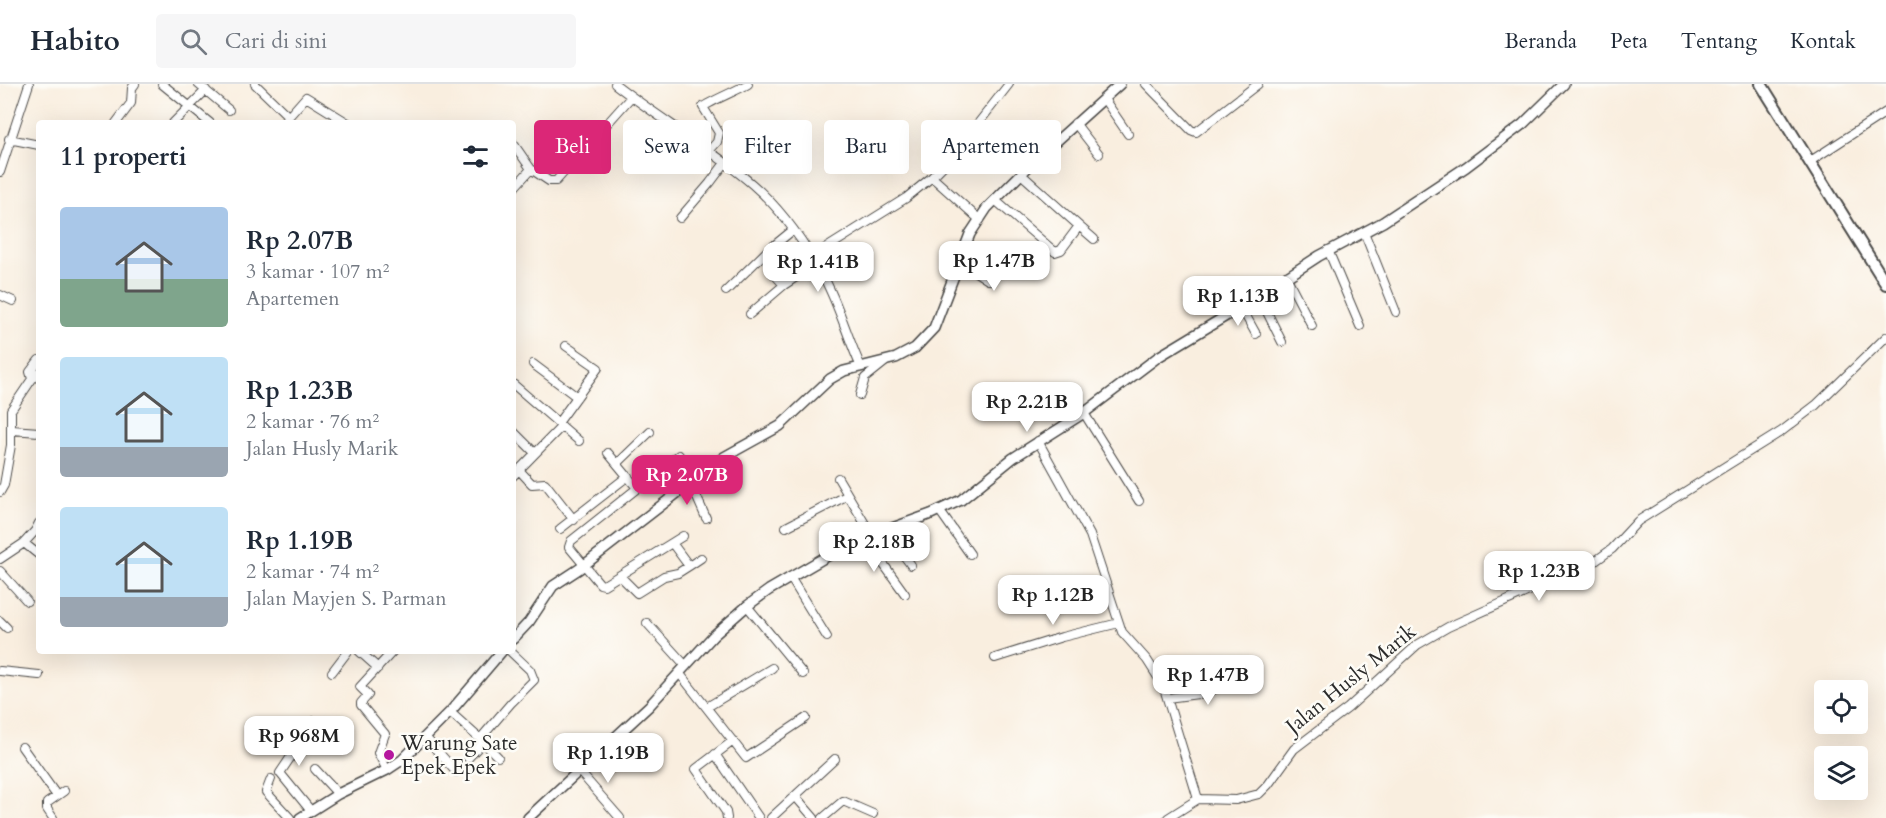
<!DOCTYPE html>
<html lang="id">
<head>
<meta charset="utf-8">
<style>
	body { margin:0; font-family:Cardo,serif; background:#f6f6f7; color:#1f2937; height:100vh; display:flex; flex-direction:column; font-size:22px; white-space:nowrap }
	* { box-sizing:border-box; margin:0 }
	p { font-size:20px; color:#747a83 }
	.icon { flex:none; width:33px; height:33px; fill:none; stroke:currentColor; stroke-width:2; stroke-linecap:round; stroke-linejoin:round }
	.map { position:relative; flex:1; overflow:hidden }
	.panel { position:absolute; left:36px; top:36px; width:480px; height:534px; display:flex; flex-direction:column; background:#fff; border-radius:6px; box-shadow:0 6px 24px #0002 }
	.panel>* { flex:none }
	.guide { position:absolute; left:534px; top:36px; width:570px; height:54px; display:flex; gap:12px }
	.tools { position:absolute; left:1814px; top:596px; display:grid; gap:12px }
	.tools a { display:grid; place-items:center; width:54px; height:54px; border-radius:6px; background:#fff; box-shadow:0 6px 24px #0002; font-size:30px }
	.price { position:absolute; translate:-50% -51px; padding:0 14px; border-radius:12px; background:#fff; color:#222; font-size:20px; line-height:39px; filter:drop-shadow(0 2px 3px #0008) }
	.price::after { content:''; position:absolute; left:50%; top:36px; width:18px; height:14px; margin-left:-9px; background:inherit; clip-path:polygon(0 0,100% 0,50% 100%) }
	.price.on { background:#db2777; color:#fff }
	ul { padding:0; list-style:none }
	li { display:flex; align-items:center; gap:18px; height:150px; padding:0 24px }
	li span { display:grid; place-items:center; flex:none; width:168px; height:120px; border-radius:6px; color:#555 }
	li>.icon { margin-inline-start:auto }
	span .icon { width:72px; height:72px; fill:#fffc; stroke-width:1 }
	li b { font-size:26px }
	h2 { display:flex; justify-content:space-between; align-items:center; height:72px; padding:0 24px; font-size:26px }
	.chip { padding:0 21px; border-radius:6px; background:#fff; box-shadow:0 6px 24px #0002; font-size:21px; line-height:54px }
	.chip.on { background:#db2777; color:#fff }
	header { display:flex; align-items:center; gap:36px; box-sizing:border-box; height:84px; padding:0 30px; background:#fff; border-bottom:2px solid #e0e1e3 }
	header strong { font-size:28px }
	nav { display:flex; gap:33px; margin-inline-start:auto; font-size:21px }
	.search { width:420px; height:54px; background:#f6f6f7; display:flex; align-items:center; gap:15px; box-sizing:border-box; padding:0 21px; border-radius:6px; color:#747a83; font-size:22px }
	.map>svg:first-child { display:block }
</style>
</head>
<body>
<header>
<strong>Habito</strong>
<div class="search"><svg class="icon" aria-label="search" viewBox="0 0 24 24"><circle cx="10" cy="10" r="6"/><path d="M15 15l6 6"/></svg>Cari di sini</div>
<nav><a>Beranda</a><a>Peta</a><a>Tentang</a><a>Kontak</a></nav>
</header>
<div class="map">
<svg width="1886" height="734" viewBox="0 0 1886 734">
	<rect width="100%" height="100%" fill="#fdfcf7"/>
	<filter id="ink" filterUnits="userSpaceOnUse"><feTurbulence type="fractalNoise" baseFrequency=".0167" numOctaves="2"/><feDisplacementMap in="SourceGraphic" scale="12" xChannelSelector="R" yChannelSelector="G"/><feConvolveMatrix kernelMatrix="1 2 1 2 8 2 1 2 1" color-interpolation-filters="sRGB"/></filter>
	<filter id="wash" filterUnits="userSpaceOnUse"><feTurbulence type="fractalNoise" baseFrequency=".008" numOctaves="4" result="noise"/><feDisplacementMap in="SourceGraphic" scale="24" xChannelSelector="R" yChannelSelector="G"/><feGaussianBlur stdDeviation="1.35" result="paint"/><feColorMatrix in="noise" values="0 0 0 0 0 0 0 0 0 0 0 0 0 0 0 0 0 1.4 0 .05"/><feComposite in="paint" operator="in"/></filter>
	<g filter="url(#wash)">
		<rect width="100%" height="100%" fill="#f9eedf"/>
	</g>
	<g filter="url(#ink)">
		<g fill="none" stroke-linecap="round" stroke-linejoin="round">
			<g stroke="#4a4846" stroke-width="10">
				<path id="minor" d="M162,0L210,39
					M198,0L229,26
					M255,0L288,32
					M615,0C660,35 709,63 752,100C780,124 804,158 822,190C839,220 847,253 861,283
					M1146,0L1191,46L1196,48L1258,0
					M1104,15L1128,50
					M116,39L131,19L132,4L135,0
					M173,39L206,6
					M283,39L306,13L348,39
					M1075,39L1099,70
					M9,55L39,61
					M513,59L531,85
					M709,67L717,58L719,49L703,23C709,18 738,6 748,0
					M1809,78L1886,28
					M0,88L29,0
					M932,93L980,136
					M513,105L531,85L549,97H556L631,13
					M995,116L1055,168L1061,166L1079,142L1021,90
					M680,134L710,99L725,79
					M1079,142L1094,155
					M1364,148L1396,228
					M1328,166L1360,242
					M812,173L906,114L932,93L951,74L1009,0
					M959,177L988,196H991L1017,165
					M774,190L784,201
					M1286,192L1312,242
					M726,207L766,168L793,146
					M0,211L13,217
					M1259,212L1282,258
					M1241,223L1256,250
					M750,230L784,201L816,180
					M533,280L577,313
					M32,295L30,288L39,276
					M513,300L579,357
					M860,311L865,294L885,278
					M1084,329L1139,417
					M558,339L598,284L566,262
					M12,346L39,348
					M513,347L535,369
					M1038,357L1090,451L1122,548L1147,576L1163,601L1198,715
					M608,369L637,404
					M679,371L571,457L569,463L600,500L604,501L683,452
					M618,379L650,348
					M519,386L532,400L545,399L574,436
					M513,392L562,342
					M838,394L871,450
					M691,400L706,434
					M0,408L4,401L11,361V326L32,295L39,289
					M939,426L970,470
					M786,443L848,411
					M560,445L628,392
					M884,445L911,481
					M864,453L905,510
					M24,459L35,447L39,439
					M672,459L689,482L701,474
					M0,475L24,459L39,471
					M0,487L27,517
					M620,492L637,509L664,492L678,489L689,482
					M790,493L827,553
					M747,522L803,590
					M0,537L7,544
					M647,539L686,582
					M359,567L378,584
					M995,574L1062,553L1119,539
					M0,587L39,591
					M332,588L348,567
					M680,590L746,674L806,634
					M1167,614L1206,609L1239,593
					M707,623L772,584
					M450,628L480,655L511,619L534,596L530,586L510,567
					M426,654L456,688
					M480,655L498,673
					M22,663L57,712
					M715,670L759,734
					M468,674L483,658
					M315,685L338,710
					M387,686L378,669L385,650L361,621V619L368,611L360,603L393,567
					M579,687L620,734
					M271,695L266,708L290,734
					M795,712L814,734
					M311,727L280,689L315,637
					M53,734L47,725V719L64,707
					M727,734L726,728L696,685L733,657
					M771,734L835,675
					M823,734L843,717L873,730
					M1168,734L1198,715L1236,716L1259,710L1268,701L1294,665L1348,624L1417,561L1448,543L1594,478L1612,465L1638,437L1782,347L1816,321L1886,253"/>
			</g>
			<g stroke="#4a4846" stroke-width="12">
				<path id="tertiary" d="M513,555L529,538L553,502L579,485L724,373L780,342L830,295L844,287L896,274L915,264L934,244L970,150L987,124L1030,81L1120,0
					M300,734L338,710L387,686L402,676L450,628L502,567
					M528,734L649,622L713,552L747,522L769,506L848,460L931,430L961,416L1013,374L1084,329L1158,273L1241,223L1319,172L1383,138L1466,83L1523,40L1564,0"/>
			</g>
			<g stroke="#4a4846" stroke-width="14">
				<path id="secondary" d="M1761,0L1886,200"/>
			</g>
			<use href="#minor" stroke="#fff" stroke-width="8"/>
			<use href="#tertiary" stroke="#fff" stroke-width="9"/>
			<use href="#secondary" stroke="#fff" stroke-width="10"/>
		</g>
	</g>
	<circle fill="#b5179e" stroke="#fdfcf7" stroke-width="2" cx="389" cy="671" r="6"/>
	<g text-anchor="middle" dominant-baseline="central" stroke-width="5" stroke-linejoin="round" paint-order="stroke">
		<g font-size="21" fill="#2b2b2b" stroke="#fdfcf7">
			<text transform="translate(1351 595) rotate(-39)">Jalan Husly Marik</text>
		</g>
		<g font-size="21" fill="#2b2b2b" stroke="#fdfcf7" text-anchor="start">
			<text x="401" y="659">Warung Sate<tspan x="401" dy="24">Epek Epek</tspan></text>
		</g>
	</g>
</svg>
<div class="tools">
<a><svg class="icon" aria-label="locate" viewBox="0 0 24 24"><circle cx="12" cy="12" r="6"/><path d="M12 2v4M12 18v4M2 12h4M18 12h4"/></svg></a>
<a><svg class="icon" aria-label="layers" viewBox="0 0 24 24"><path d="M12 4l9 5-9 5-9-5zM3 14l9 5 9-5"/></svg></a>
</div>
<b class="price" style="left:994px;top:208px">Rp 1.47B</b>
<b class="price" style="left:818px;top:209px">Rp 1.41B</b>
<b class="price" style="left:1238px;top:243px">Rp 1.13B</b>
<b class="price" style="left:1027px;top:349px">Rp 2.21B</b>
<b class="price on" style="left:687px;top:422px">Rp 2.07B</b>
<b class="price" style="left:874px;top:489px">Rp 2.18B</b>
<b class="price" style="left:1539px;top:518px">Rp 1.23B</b>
<b class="price" style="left:1053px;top:542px">Rp 1.12B</b>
<b class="price" style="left:1208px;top:622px">Rp 1.47B</b>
<b class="price" style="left:299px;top:683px">Rp 968M</b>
<b class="price" style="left:608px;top:700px">Rp 1.19B</b>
<div class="guide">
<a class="chip on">Beli</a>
<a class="chip">Sewa</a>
<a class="chip">Filter</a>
<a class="chip">Baru</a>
<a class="chip">Apartemen</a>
</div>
<section class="panel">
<h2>11 properti<svg class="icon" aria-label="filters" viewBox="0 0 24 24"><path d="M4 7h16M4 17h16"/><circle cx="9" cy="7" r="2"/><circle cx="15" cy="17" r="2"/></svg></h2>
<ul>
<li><span style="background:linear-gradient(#a9c7e8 60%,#7fa58c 0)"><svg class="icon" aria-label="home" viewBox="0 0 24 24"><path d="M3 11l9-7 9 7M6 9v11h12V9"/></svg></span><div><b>Rp 2.07B</b><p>3 kamar · 107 m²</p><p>Apartemen</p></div></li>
<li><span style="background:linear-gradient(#bfe0f5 75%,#9aa5b1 0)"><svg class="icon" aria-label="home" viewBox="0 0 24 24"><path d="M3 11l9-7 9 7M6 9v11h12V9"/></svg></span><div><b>Rp 1.23B</b><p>2 kamar · 76 m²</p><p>Jalan Husly Marik</p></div></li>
<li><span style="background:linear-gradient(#bfe0f5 75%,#9aa5b1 0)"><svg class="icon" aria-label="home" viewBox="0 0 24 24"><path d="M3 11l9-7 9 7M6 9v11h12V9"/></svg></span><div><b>Rp 1.19B</b><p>2 kamar · 74 m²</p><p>Jalan Mayjen S. Parman</p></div></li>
</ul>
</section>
</div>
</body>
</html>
